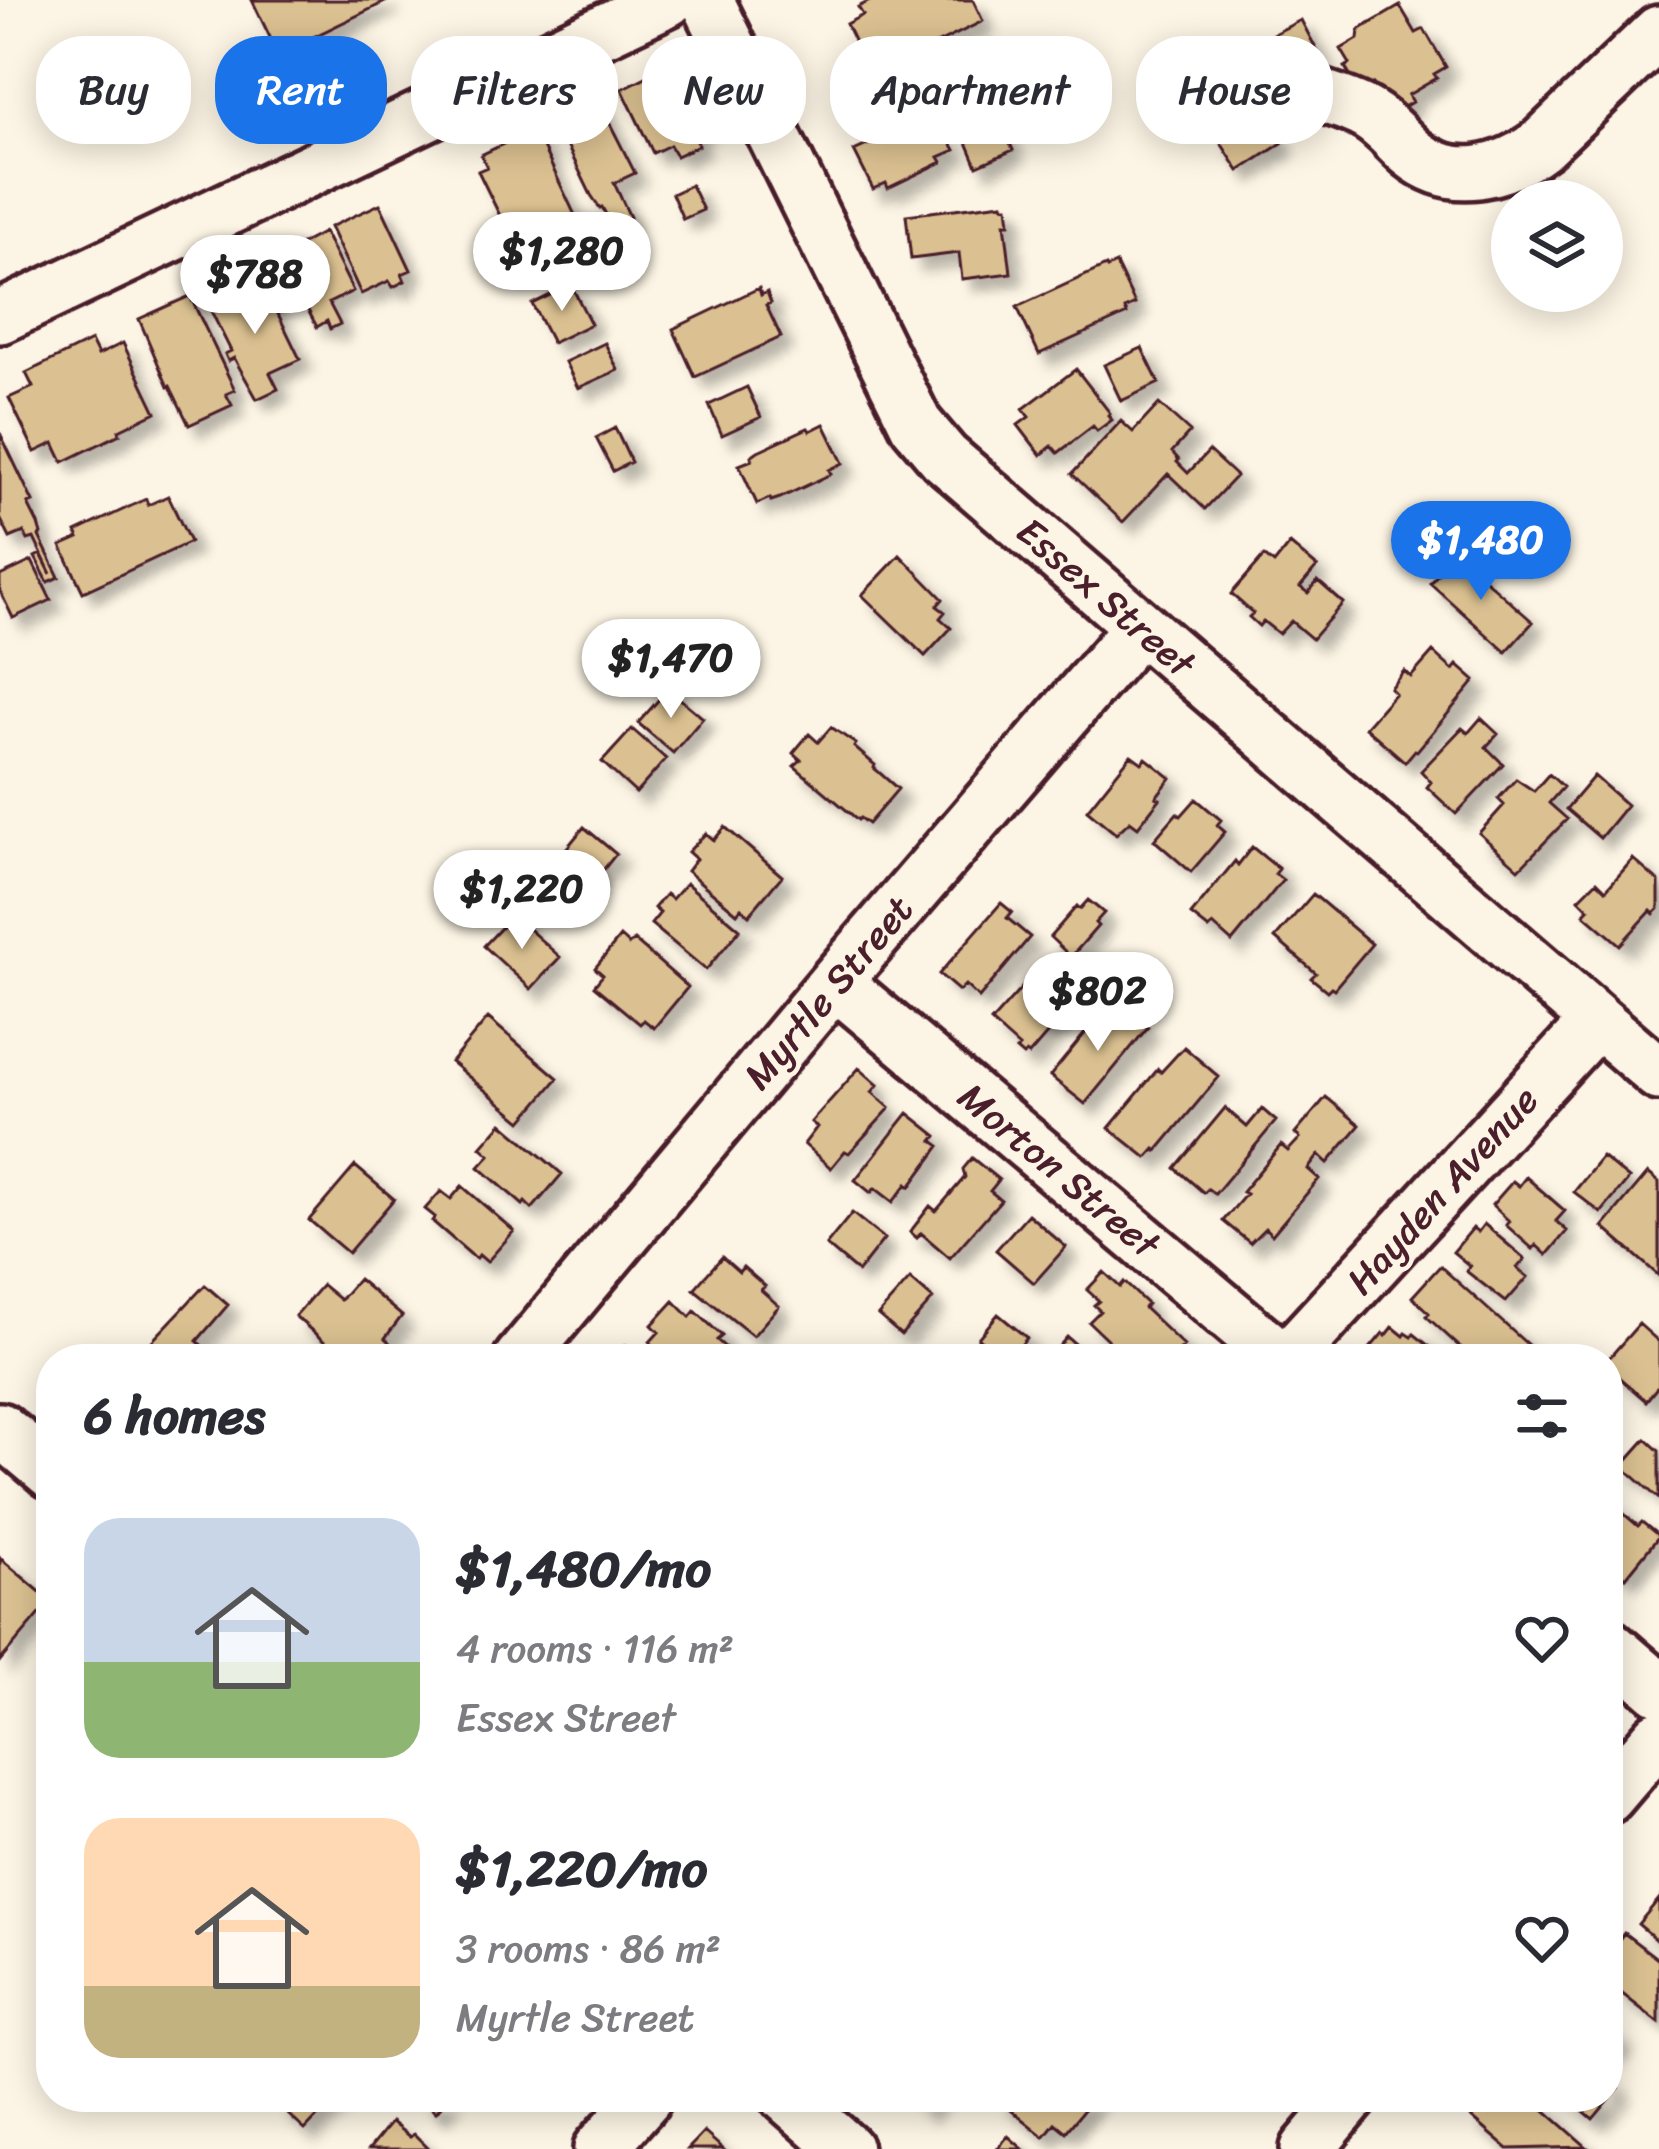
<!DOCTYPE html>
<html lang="en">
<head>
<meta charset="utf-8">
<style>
	body { margin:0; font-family:Sriracha,sans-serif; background:#f7f7f7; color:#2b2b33; height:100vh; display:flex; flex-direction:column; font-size:45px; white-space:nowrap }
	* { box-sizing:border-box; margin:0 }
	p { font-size:39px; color:#7c7c81 }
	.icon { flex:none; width:66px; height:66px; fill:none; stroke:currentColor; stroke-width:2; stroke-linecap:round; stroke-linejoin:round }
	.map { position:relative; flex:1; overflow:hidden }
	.drawer { position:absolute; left:36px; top:1344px; width:1587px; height:768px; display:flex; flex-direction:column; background:#fff; border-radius:48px; box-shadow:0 6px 30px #0003 }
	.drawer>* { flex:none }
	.guide { position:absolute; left:36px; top:36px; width:1587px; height:108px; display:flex; gap:24px }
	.controls { position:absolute; left:1491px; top:180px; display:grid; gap:24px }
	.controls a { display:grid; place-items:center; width:132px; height:132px; border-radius:50%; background:#fff; box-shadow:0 6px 30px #0003; font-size:60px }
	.price { position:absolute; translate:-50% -102px; padding:0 27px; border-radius:42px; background:#fff; color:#222; font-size:39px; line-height:78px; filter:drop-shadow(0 3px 6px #0008) }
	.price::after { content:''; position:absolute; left:50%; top:72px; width:36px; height:27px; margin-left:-18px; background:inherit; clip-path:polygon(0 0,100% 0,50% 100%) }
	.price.selected { background:#1a73e8; color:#fff }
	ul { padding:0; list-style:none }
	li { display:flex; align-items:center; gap:36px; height:300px; padding:0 48px }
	li span { display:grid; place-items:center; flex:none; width:336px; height:240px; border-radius:36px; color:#555 }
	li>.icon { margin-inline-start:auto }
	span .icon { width:144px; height:144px; fill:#fffc; stroke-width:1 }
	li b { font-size:51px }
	h2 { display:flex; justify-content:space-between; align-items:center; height:144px; padding:0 48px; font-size:51px }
	.pill { padding:0 42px; border-radius:48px; background:#fff; box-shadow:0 6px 30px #0003; font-size:42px; line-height:108px }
	.pill.selected { background:#1a73e8; color:#fff }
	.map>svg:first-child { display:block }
</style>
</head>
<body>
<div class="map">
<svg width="1659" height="2149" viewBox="0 0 1659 2149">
	<defs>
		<filter id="shadow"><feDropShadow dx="11" dy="11" stdDeviation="6" flood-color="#0004"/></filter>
	</defs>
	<rect width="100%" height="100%" fill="#fcf5e5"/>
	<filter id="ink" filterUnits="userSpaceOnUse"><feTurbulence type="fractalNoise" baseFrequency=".00833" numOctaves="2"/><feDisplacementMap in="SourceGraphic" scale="24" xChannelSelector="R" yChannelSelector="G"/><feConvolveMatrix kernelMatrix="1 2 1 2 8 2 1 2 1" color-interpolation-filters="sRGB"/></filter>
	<g filter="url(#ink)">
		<path fill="#dbc191" stroke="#4a1f2b" stroke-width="3" filter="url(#shadow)" d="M252,0H387V1L278,54Z
			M872,0H973L983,21L871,76L846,24L863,15L858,7Z
			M1400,6L1416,33L1424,29L1446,67L1434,74L1437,78L1408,95L1412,102L1394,113L1373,84L1359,92L1345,67L1350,64L1341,49L1358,39L1359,30Z
			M1301,20L1322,60L1270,87L1268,83L1262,86L1245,52L1253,48L1252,45Z
			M670,65L701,128L693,134L699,145L676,156L670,145L653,153L622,89Z
			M1192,73L1204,99L1167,116L1155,91Z
			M597,98L635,173L614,183L630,217L612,226L602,207L600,208L591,195L561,133L566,131L558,117Z
			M919,115L929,136L938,132L943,142L949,139L955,150L939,157L942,162L888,188L886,183L873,189L854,151L869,144L867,140Z
			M1250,115L1257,126L1267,120L1282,143L1239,171L1217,137Z
			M1001,124L1013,150L977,166L966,140Z
			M528,132L534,144L540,141L582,230L545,248L535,226L530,228L528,225L516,231L510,217L502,220L478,171L487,167L481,155Z
			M691,185L703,210L683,219L672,194Z
			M1003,203L1004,206H1008L1010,223H1005L1011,273L962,279L959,253L911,259L906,215Z
			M380,204L411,270L402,274L405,281L393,287L389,281L361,294L330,227Z
			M324,232L353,291L329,303L340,324L330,329L327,321L317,327L283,264L287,262L283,254Z
			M1116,264L1135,304L1125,309L1127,314L1039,354L1017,307L1106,266L1107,268Z
			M262,281L300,359L270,373L278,389L257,399L234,358L228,361L225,354L231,351L209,307Z
			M571,285L591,324L552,343L532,304Z
			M759,288L761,295L767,292L771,303L766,305L781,337L695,377L673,329Z
			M190,296L235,390L226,394L232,405L189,425L170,386L168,387L139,319Z
			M91,341L98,355L123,343L156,412L119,430L120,434L63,462L54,443L35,452L9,398L33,387L26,373Z
			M605,343L618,370L578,388L565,362Z
			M1142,348L1159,383L1121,401L1104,365Z
			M1076,369L1110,413L1108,415L1112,420L1097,431L1093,426L1058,453L1052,446L1041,455L1018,425L1029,417L1023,409Z
			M747,387L761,417L722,435L709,405Z
			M1159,404L1190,432L1172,452L1179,460L1177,462L1188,473L1209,451L1236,476L1205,509L1168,474L1123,522L1072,474L1121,421L1133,432Z
			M824,424L843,463L829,470L831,474L780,498L771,501L770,498L757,504L739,465L752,460L751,456L758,451L808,428L810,431Z
			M615,428L631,462L613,471L596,438Z
			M0,433L33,502L28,504L38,524L41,534L39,536L59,577L48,582L35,557L41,554L51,574L34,538L28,540L24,532L10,538L0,518Z
			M168,496L190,542L83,592L61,546L79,538L76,532L146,499L148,505Z
			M1290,544L1317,567L1300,587L1308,593L1318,581L1343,603L1312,639L1291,621L1279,634L1263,621L1259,626L1249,617L1253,613L1231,594L1264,556L1274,564Z
			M1456,554L1533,622L1506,652L1430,583Z
			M900,555L943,599L937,606L945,612L940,618L951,628L925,656L862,595Z
			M32,561L51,600L13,618L0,591V576Z
			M1433,652L1453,670L1457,665L1475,681L1417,751L1415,750L1405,762L1365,727L1395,693L1390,688L1404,671L1411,677Z
			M668,689L703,718L673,753L638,723Z
			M1481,718L1498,734L1486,747L1503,764L1456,814L1427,787L1431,782L1421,771L1462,728L1468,733Z
			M831,727L856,744L854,747L875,765L874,768L898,789L868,824L860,818L858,820L794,766L801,760L793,753L809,734L818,742Z
			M632,729L666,759L636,793L602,762Z
			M1131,755L1142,763L1146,758L1171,778L1156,797L1160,799L1138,827L1130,821L1116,834L1087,810Z
			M1549,774L1563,787L1549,803L1567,819L1519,869L1479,833L1504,805L1498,799L1516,779L1534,791Z
			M1594,776L1627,805L1600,838L1566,809Z
			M1196,799L1221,820L1217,825L1225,832L1191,872L1154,840L1177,813L1181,816Z
			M584,827L616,854L589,888L556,861Z
			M725,827L782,876L749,915L741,908L737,913L687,871L696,859L688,852L706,833L714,840Z
			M1252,847L1279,869L1275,874L1283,880L1232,942L1213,925L1209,929L1191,915L1235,861L1238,865Z
			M1633,859L1659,882V909L1654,914L1651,911L1620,945L1584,914L1589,909L1579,899L1597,881L1606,890Z
			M686,883L740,929L706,970L651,924L660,913L654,908L666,894L672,899Z
			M1313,894L1372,944L1334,989L1331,987L1327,991L1311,978L1316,973L1275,938Z
			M1088,900L1104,913L1095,923L1098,926L1071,957L1050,937L1077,906L1080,909Z
			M1001,903L1012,912L1007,918L1030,937L979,998L965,985L959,991L939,974Z
			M513,915L560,957L531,989L484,946Z
			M620,937L629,945L634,940L688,987L654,1028L644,1020L640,1024L594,986L603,975L595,968Z
			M1060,954L1071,963L1064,970L1086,989L1029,1055L1026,1053L1023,1056L1016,1050L1019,1047L991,1022L1033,975L1035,976L1051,959L1053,961Z
			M1108,1005L1132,1024L1137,1018L1148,1027L1085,1104L1050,1076Z
			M488,1018L558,1078L522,1121L451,1062Z
			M1184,1047L1219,1077L1157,1151L1155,1149L1147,1158L1109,1128L1158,1069L1161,1072Z
			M859,1068L878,1085L872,1092L890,1108L849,1153L845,1151L831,1168L804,1144L817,1127L811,1122Z
			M1326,1097L1360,1125L1328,1163L1319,1155L1308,1169L1319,1179L1272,1235L1265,1228L1250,1243L1223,1221L1246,1194L1242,1192L1281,1145L1288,1151L1300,1138L1295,1134Z
			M1225,1108L1247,1127L1262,1109L1276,1121L1215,1194L1208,1189L1204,1193L1175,1168Z
			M908,1113L937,1136L933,1141L940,1146L910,1187L907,1184L893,1202L875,1188L871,1193L855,1180Z
			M502,1123L562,1174L532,1209L525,1202L523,1205L479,1167L490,1155L481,1147Z
			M1602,1157L1629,1179L1601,1213L1574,1192Z
			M972,1158L999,1180L990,1191L1001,1200L950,1258L921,1233L917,1238L910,1232L930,1206L936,1211L965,1177L963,1169Z
			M355,1166L394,1199L348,1253L309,1220Z
			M1648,1173L1659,1182V1276L1603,1227Z
			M1526,1177L1565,1211L1556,1221L1567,1231L1547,1255L1536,1245L1533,1249L1506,1225L1509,1221L1492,1205L1513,1181L1519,1186Z
			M462,1186L514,1231L487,1262L479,1255L476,1259L432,1221L435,1217L425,1209L441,1191L451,1199Z
			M852,1213L884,1239L858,1272L826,1245Z
			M1028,1214L1066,1247L1034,1283L996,1250Z
			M1484,1224L1525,1259L1517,1268L1528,1277L1506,1302L1466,1271L1470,1266L1453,1252L1473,1228L1478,1232Z
			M722,1257L739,1272L743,1267L765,1286L761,1290L779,1306L753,1336L694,1289Z
			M1440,1266L1528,1345L1515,1359H1461L1458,1356L1463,1350L1426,1316L1429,1313L1412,1297Z
			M1104,1272L1120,1287L1124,1282L1147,1304L1144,1308L1184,1346L1172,1359H1128L1089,1322L1100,1311L1094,1305L1099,1301L1087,1290Z
			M358,1279L402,1316L385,1338L389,1342L374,1359H344L295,1316L322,1285L340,1300Z
			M910,1279L933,1299L901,1335L878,1315Z
			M205,1285L228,1305L197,1341L209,1352L203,1359H135Z
			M674,1301L690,1317L695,1311L722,1336L717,1340L738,1359H675L669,1354L665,1359H660L649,1349L653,1345L650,1342L659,1332L652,1325Z
			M998,1314L1027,1338L1009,1359H1004L978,1338Z
			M1639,1324L1659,1342V1385L1646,1401L1608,1368V1359Z
			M1393,1327L1404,1336L1406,1333L1412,1337L1414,1334L1429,1346L1422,1354L1428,1359H1361L1383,1333L1386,1336Z
			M1067,1337L1093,1359H1048Z
			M626,1345L643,1359H614Z
			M1646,1439L1659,1451V1499L1622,1466Z
			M1608,1500L1638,1526L1642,1522L1659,1536L1626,1577L1608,1562Z
			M0,1558L51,1601L0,1661Z
			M1659,1899V1942L1638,1924Z
			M1624,1933L1659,1960V2023L1616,1989L1619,1985L1608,1976V1953Z
			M1608,2029L1621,2041L1608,2056Z
			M1608,2078L1619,2088L1593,2119L1567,2097H1608Z
			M286,2097H332L334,2099L305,2130L278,2105Z
			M420,2097H449L436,2112Z
			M909,2097H936L925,2110Z
			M999,2097H1094L1066,2132L1055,2123L1044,2137L997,2099Z
			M1486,2097H1530L1587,2147L1508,2149L1470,2116Z
			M391,2122L410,2137L414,2134L429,2149H369Z
			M704,2132L723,2149H688Z
			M1008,2136L1023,2149H997Z"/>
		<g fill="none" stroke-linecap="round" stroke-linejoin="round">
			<g stroke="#4a1f2b" stroke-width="60">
				<path id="minor" d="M707,0L916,424L944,457L1659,1074
					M1316,94C1333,100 1353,105 1369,115C1386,125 1398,141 1412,153C1454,187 1504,173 1543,143L1659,32
					M0,317L668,0
					M835,982L1282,1359
					M520,1359L835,982L1140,627
					M1287,1359L1597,1021
					M0,1429L51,1472
					M1608,1645L1659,1689
					M1608,1797L1659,1737
					M787,2097L846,2149
					M600,2149L646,2097
					M1307,2149L1351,2097"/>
			</g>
			<use href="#minor" stroke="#fcf5e5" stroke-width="51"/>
		</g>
	</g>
	<g text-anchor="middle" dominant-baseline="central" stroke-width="9" stroke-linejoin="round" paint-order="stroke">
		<g font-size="39" fill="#4a1f2b" stroke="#fcf5e5">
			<text transform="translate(1106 597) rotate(41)">Essex Street</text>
			<text transform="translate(828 992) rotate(-50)">Myrtle Street</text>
			<text transform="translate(1059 1170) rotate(40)">Morton Street</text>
			<text transform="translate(1442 1190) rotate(-48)">Hayden Avenue</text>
		</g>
	</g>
</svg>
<div class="controls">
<a><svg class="icon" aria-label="layers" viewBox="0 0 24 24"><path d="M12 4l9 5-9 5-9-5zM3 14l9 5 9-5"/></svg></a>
</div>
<b class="price" style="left:562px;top:314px">$1,280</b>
<b class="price" style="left:255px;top:337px">$788</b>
<b class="price selected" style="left:1481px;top:603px">$1,480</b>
<b class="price" style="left:671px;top:721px">$1,470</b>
<b class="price" style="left:522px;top:952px">$1,220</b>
<b class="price" style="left:1098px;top:1054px">$802</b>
<div class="guide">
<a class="pill">Buy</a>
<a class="pill selected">Rent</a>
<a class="pill">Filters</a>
<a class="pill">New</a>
<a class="pill">Apartment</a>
<a class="pill">House</a>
</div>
<section class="drawer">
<h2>6 homes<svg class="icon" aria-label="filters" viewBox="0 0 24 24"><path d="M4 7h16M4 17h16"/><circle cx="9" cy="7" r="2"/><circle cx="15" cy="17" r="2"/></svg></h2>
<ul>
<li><span style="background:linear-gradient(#c9d6e8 60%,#8fb573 0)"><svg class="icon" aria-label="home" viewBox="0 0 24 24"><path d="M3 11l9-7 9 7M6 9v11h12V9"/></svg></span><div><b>$1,480/mo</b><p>4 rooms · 116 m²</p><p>Essex Street</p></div><svg class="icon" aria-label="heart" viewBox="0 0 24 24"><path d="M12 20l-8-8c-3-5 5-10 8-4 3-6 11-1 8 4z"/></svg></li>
<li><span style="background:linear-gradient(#ffd9b3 70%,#c2b280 0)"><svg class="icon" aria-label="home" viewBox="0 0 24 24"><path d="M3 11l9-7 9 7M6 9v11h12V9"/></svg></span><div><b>$1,220/mo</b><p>3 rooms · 86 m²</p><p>Myrtle Street</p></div><svg class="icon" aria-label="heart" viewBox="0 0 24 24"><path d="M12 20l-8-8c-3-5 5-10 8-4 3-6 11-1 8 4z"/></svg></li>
</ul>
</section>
</div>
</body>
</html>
